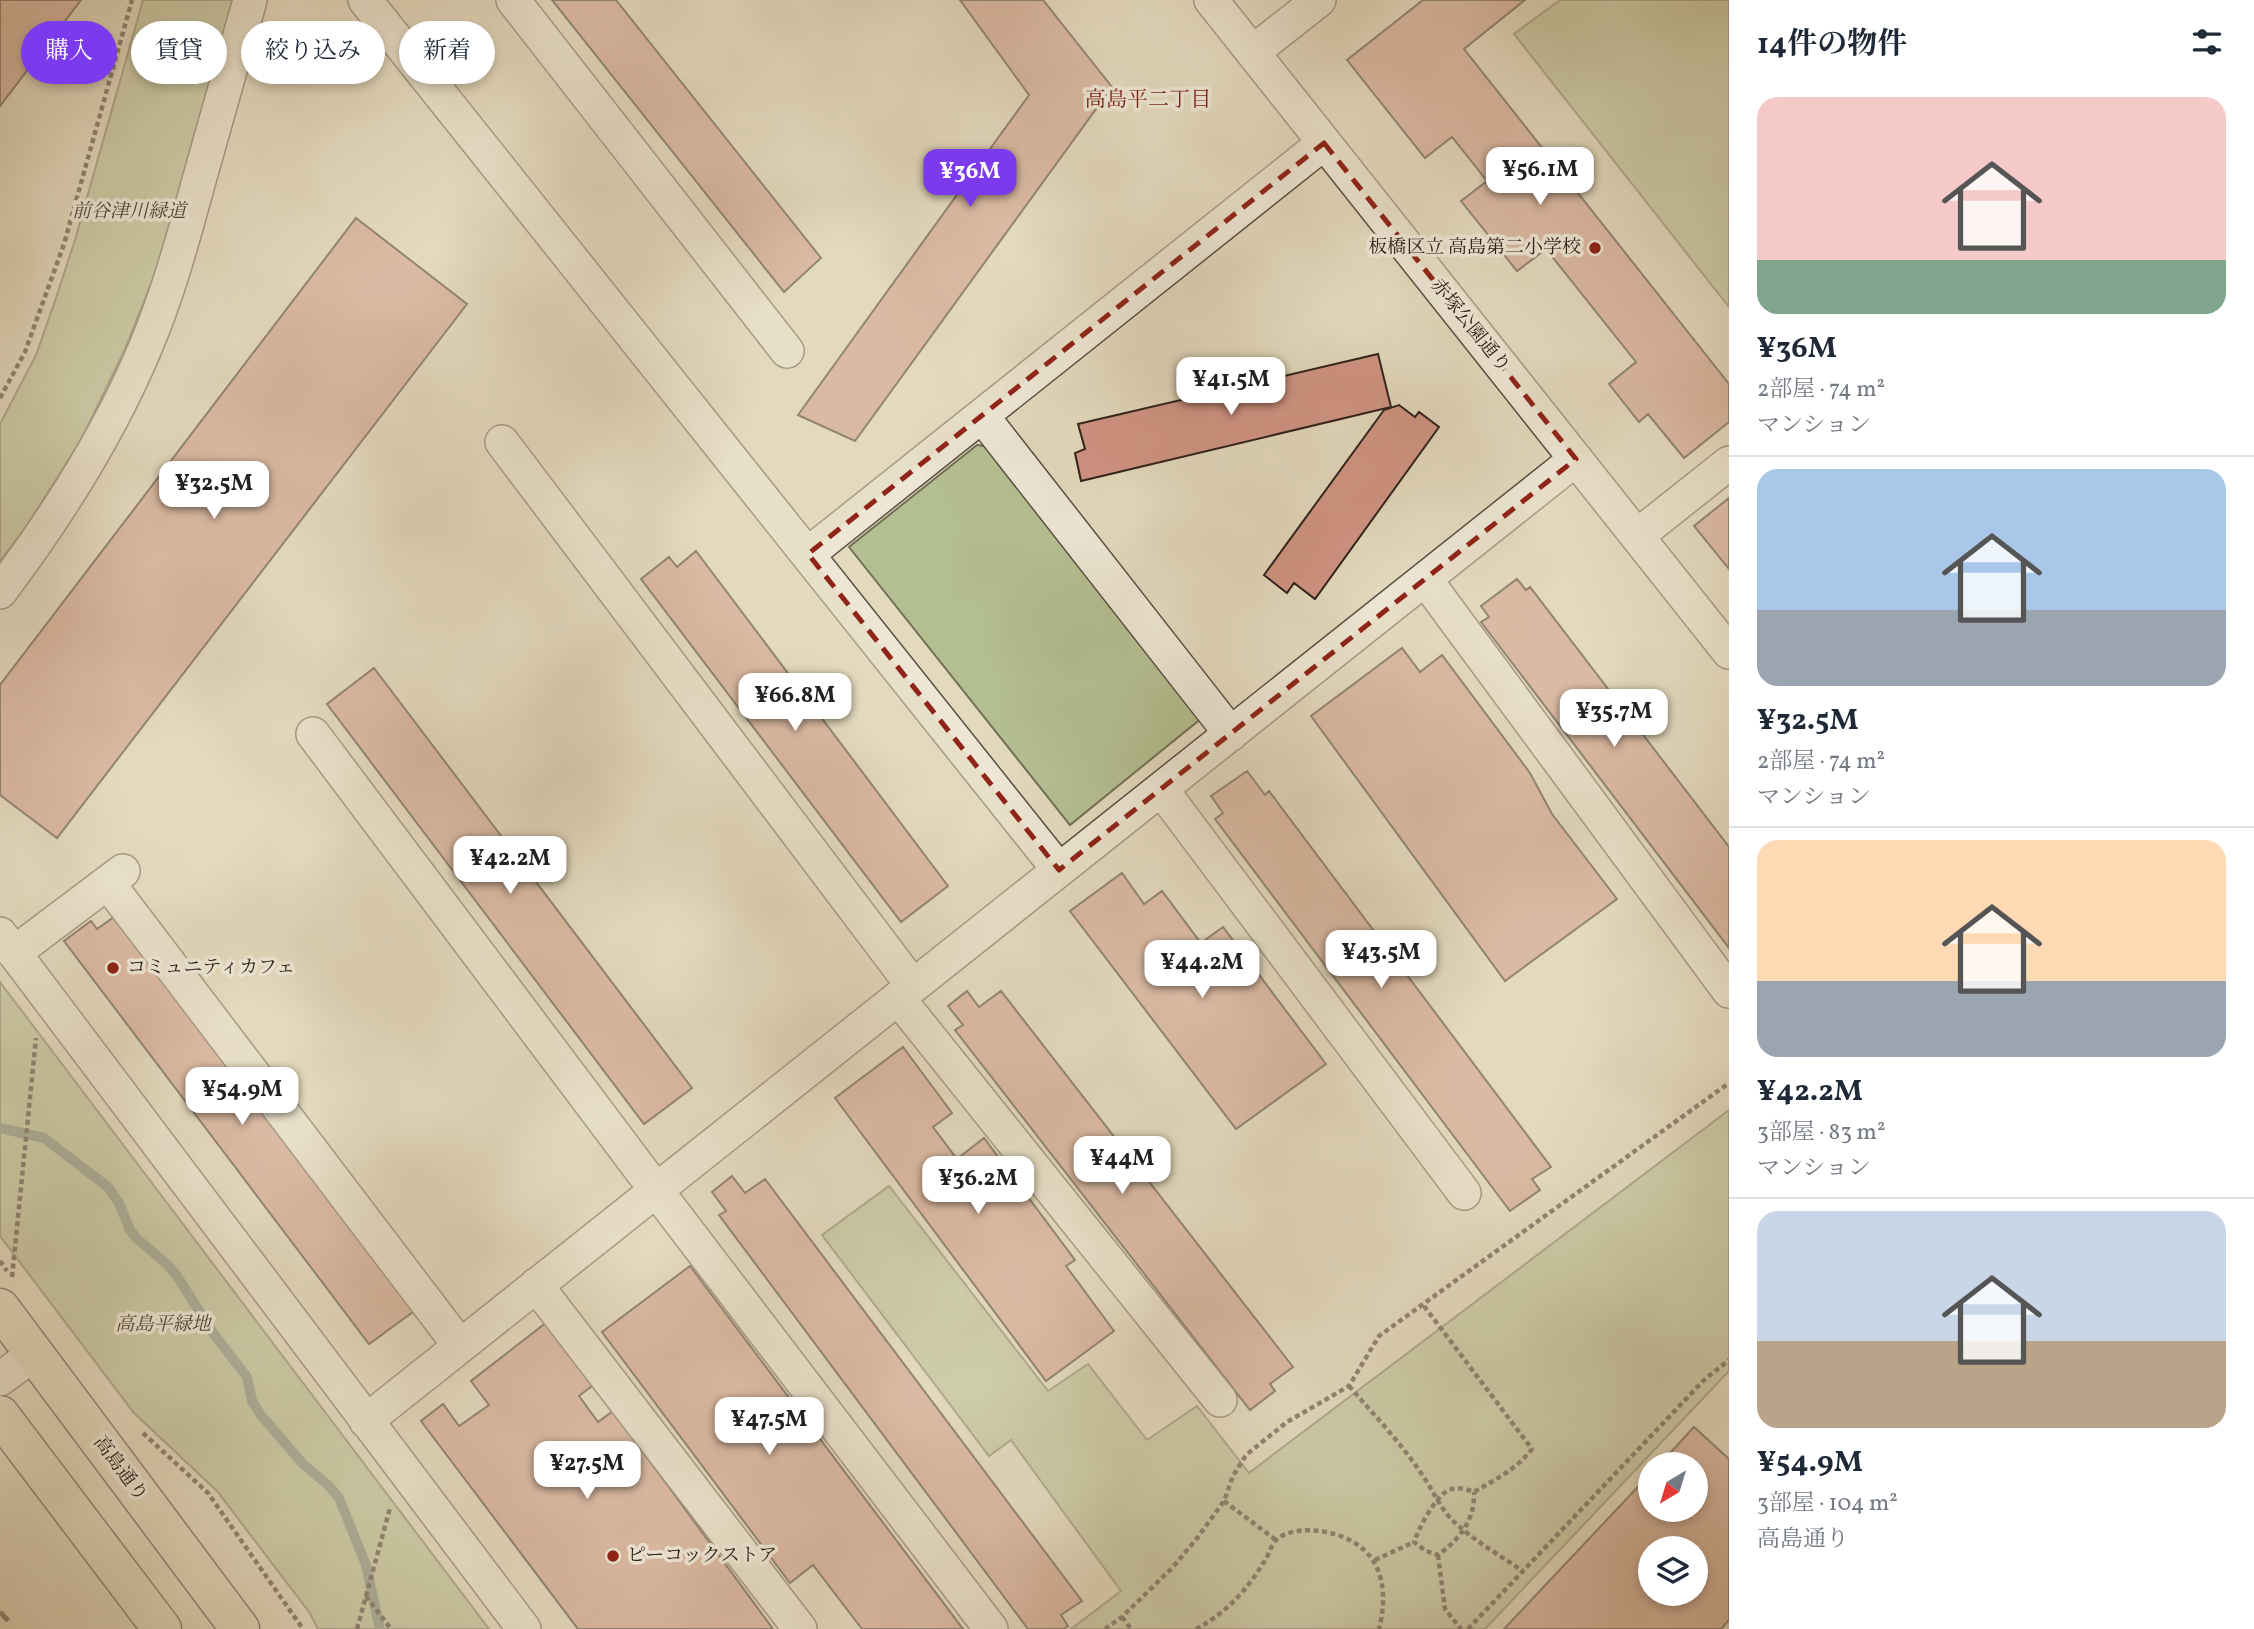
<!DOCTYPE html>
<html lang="ja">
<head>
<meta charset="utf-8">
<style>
	body { margin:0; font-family:Vollkorn,"Noto Serif JP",serif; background:#f6f6f7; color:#1f2937; height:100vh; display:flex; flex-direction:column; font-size:26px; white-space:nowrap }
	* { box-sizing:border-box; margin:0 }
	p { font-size:23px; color:#747a83 }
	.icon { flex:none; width:38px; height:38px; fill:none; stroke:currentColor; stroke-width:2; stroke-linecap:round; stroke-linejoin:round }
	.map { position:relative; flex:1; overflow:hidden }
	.details { display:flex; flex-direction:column; background:#fff; width:525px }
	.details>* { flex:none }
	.guide { position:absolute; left:21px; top:21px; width:665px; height:63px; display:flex; gap:14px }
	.needle { width:46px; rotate:218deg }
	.buttons { position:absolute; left:1638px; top:1452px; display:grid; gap:14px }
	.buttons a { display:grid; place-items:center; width:70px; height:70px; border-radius:50%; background:#fff; box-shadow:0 4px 10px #0003; font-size:35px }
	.price { position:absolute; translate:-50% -60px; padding:0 16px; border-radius:14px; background:#fff; color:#222; font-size:23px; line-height:46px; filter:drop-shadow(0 2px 4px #0008) }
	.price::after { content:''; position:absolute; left:50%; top:42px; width:21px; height:16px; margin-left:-10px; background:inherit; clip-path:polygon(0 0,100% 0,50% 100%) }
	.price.selected { background:#7c3aed; color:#fff }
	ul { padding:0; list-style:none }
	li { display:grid; align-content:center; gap:14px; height:371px; padding:0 28px }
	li+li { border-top:2px solid #e0e1e3 }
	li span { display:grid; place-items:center; height:217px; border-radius:21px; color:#555 }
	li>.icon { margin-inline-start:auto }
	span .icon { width:126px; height:126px; fill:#fffc; stroke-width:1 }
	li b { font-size:30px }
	h2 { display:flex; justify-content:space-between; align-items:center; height:84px; padding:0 28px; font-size:30px }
	.pill { padding:0 24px; border-radius:32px; background:#fff; box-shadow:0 4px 10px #0003; font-size:24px; line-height:63px }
	.pill.selected { background:#7c3aed; color:#fff }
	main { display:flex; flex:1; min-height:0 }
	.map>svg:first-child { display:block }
</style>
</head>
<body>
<main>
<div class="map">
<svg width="1729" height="1629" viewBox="0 0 1729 1629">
	<rect width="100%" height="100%" fill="#e3d9bd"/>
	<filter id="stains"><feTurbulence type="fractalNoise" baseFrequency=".00286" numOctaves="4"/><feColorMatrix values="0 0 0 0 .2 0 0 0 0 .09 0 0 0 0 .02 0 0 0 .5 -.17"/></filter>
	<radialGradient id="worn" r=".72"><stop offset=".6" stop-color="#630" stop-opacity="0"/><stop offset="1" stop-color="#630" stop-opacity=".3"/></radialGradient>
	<path fill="#b4bf91" stroke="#717056" stroke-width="2" d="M143,0H233L162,256L124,351L80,442L26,527L0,561V424L36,355L55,301L75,240Z
		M1560,0H1729V307L1514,34Z
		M977,445L992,447L1203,717L1070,825L849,547Z
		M0,982L489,1629H318L309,1612L217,1491L134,1413L0,1236Z
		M1729,1110V1371L1485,1629H1071L1121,1591L1011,1440L989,1456L822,1235L889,1186L1048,1391L1088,1364L1147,1440L1197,1406L1249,1473Z"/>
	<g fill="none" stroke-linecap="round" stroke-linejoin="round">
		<path stroke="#6c7d71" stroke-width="10" d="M0,1128L44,1138L108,1187L119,1203L130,1230L136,1238L168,1265L177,1276L213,1333L247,1377L252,1401L260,1414L303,1464L329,1486L339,1498L366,1565L380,1629"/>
	</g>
	<path fill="#d09483" stroke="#2e211c" stroke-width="2" fill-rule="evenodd" d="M0,0H81L0,106Z
		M552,0H616L821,258L784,292Z
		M960,0H1043L1112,87L855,441L798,415L1029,95Z
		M1423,0H1525L1464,49L1729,384V422L1684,458L1648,414L1639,422L1609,384L1636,362L1546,249L1517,271L1461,201L1487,181L1452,137L1425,158L1347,60Z
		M356,218L467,304L57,838L0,795V685Z
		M1378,354L1391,407L1081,481L1075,453L1085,449L1078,424Z
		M1399,405L1415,417L1419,412L1439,427L1315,599L1294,583L1287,593L1264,575L1384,410Z
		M1729,498V569L1694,526Z
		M696,551L948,886L901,922L641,579L669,557L677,567Z
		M1517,579L1526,590L1530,587L1729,847V948L1481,622L1489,617L1481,606Z
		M1402,648L1420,672L1442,655L1530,773L1552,814L1617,899L1505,981L1311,716Z
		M374,668L692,1088L644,1124L327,704Z
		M1247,771L1265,795L1269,791L1551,1167L1532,1179L1540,1190L1510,1211L1215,819L1223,813L1211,796Z
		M1122,873L1144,904L1162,891L1201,943L1223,927L1326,1064L1236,1129L1070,911Z
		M118,914L417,1309L369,1344L64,941L91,921L97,929Z
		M967,991L979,1007L1001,991L1293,1367L1270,1384L1275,1391L1250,1410L955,1030L963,1025L948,1006Z
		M903,1047L952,1113L933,1127L957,1159L984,1138L1075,1260L1066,1266L1114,1331L1046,1381L835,1098Z
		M732,1176L745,1193L765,1179L1082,1601L1061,1615L1068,1626L1064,1629H1028L719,1215L726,1211L712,1192Z
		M690,1266L963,1629H862L813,1565L790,1583L602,1332Z
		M547,1322L592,1386L579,1396L598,1422L613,1411L773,1629H578L421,1421L443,1404L459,1426L489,1405L471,1381Z
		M1694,1427L1729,1459V1620L1721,1629H1504L1650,1474V1510H1696V1465H1659ZM1650,1549H1696V1594H1650Z"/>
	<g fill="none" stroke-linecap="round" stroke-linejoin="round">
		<g stroke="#5b4f44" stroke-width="36">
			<path id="minor" d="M365,0L1059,870
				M513,0L787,351
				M1211,0L1729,652
				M1253,52L1319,0
				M982,416L1231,734
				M502,442L913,986
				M1637,536L1729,463
				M808,554L1324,143
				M1425,579L1729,991
				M0,592C58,515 109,435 146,346C168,294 183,239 198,184C215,123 233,61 250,0
				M313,734L656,1190L991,1629
				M1161,789L1464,1193
				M108,883L460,1346
				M0,934L524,1629
				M14,953L123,871
				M898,998L1220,1400
				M536,1285L800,1629
				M0,1379L34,1354
				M366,1421L1576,459"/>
		</g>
		<g stroke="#2e211c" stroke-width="41">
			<path id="major" d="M0,1308L240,1629
				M0,1415L162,1629"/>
		</g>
		<path stroke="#2e211c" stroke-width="4.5" stroke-dasharray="5 3.5" stroke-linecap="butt" d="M0,398L25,352L64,244L132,0
			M0,1261L7,1271
			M12,1277L36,1038
			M1424,1306L1532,1449C1517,1469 1496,1479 1474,1492C1466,1489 1456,1486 1447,1491C1434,1499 1419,1528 1414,1542L1426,1551L1438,1555C1460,1539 1475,1520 1474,1492
			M1349,1386C1375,1416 1403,1445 1425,1479C1434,1493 1440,1507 1452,1520C1473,1540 1499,1555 1523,1571
			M143,1433L208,1493L303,1629
			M1224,1501L1276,1540
			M1438,1555L1445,1609L1461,1629
			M1375,1560L1414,1542
			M366,1596L391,1629
			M1122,1617L1131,1629
			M357,1629L390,1508
			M1105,1629L1122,1617L1173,1567L1198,1537L1224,1501L1233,1476L1246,1455L1287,1422L1349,1386L1379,1336L1729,1083
			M1196,1629C1225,1614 1247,1590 1264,1562C1269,1555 1271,1544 1277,1539C1300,1522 1344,1532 1363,1549C1386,1569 1386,1602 1379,1629
			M1468,1629L1704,1380L1729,1360"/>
		<use href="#minor" stroke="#ede6d4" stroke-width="33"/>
		<use href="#major" stroke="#e3d9bd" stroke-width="38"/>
		<path stroke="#2e211c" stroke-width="5" stroke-dasharray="12 12" stroke-linecap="butt" d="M0,1612L16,1629"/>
	</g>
	<path d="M0 0H1729V1629H0ZM1324,143L1576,459L1059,870L808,554Z" fill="#e3d9bd" fill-opacity=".55" fill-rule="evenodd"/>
	<path fill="none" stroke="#8f2418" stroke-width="5" stroke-dasharray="14 9" stroke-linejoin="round" d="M1324,143L1576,459L1059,870L808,554Z"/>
	<g fill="#8f2418" stroke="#ede6d4" stroke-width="2.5">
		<circle cx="1595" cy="248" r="7"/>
		<circle cx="113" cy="968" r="7"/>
		<circle cx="613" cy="1556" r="7"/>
	</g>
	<g text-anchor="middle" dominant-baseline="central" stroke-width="7" stroke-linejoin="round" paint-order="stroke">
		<g font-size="19" font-style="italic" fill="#504839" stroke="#ede6d4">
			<text x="129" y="212">前谷津川緑道</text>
			<text x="163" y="1325">高島平緑地</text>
		</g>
		<g font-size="19" fill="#2e211c" stroke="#ede6d4" text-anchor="start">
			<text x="1581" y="248" text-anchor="end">板橋区立 高島第二小学校</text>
			<text x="127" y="968">コミュニティカフェ</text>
			<text x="627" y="1556">ピーコックストア</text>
		</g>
		<g font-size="19" fill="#2e211c" stroke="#ede6d4">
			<text transform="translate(1470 326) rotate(51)">赤塚公園通り</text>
			<text transform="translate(120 1469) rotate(53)">高島通り</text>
		</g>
		<g font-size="21" fill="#7a1f14" stroke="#ede6d4">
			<text x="1148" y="100">高島平二丁目</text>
		</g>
	</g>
	<rect width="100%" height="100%" filter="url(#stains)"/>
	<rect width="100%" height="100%" fill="url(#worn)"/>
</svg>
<div class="buttons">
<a><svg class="needle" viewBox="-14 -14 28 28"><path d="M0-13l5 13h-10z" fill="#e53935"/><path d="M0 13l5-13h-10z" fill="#747a83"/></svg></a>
<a><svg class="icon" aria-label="layers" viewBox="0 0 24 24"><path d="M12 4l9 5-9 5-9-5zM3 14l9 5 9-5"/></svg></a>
</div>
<b class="price" style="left:1540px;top:207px">¥56.1M</b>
<b class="price selected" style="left:970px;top:209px">¥36M</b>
<b class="price" style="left:1231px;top:417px">¥41.5M</b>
<b class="price" style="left:214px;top:521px">¥32.5M</b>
<b class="price" style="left:795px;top:733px">¥66.8M</b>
<b class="price" style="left:1614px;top:749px">¥35.7M</b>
<b class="price" style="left:510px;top:896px">¥42.2M</b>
<b class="price" style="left:1381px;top:990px">¥43.5M</b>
<b class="price" style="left:1202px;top:1000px">¥44.2M</b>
<b class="price" style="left:242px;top:1127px">¥54.9M</b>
<b class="price" style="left:1122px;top:1196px">¥44M</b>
<b class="price" style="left:978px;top:1216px">¥36.2M</b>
<b class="price" style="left:769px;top:1457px">¥47.5M</b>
<b class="price" style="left:587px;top:1501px">¥27.5M</b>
<div class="guide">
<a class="pill selected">購入</a>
<a class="pill">賃貸</a>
<a class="pill">絞り込み</a>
<a class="pill">新着</a>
</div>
</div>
<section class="details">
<h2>14件の物件<svg class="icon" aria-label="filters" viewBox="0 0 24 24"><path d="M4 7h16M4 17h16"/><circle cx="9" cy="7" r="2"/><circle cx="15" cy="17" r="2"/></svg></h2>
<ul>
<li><span style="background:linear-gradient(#f6c9c9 75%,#7fa58c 0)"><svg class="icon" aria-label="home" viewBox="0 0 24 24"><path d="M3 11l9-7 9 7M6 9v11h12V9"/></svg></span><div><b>¥36M</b><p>2部屋 · 74 m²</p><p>マンション</p></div></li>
<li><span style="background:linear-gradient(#a9c7e8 65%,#9aa5b1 0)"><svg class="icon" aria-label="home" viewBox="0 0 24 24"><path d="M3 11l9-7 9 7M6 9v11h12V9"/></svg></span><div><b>¥32.5M</b><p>2部屋 · 74 m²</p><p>マンション</p></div></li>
<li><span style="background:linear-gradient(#ffd9b3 65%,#9aa5b1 0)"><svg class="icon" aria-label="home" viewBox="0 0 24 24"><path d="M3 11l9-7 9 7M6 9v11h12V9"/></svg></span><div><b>¥42.2M</b><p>3部屋 · 83 m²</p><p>マンション</p></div></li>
<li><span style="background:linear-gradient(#c9d6e8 60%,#b9a48a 0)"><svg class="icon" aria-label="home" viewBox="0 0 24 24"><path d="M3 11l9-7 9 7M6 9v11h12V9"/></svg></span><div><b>¥54.9M</b><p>3部屋 · 104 m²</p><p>高島通り</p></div></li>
</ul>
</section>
</main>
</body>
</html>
